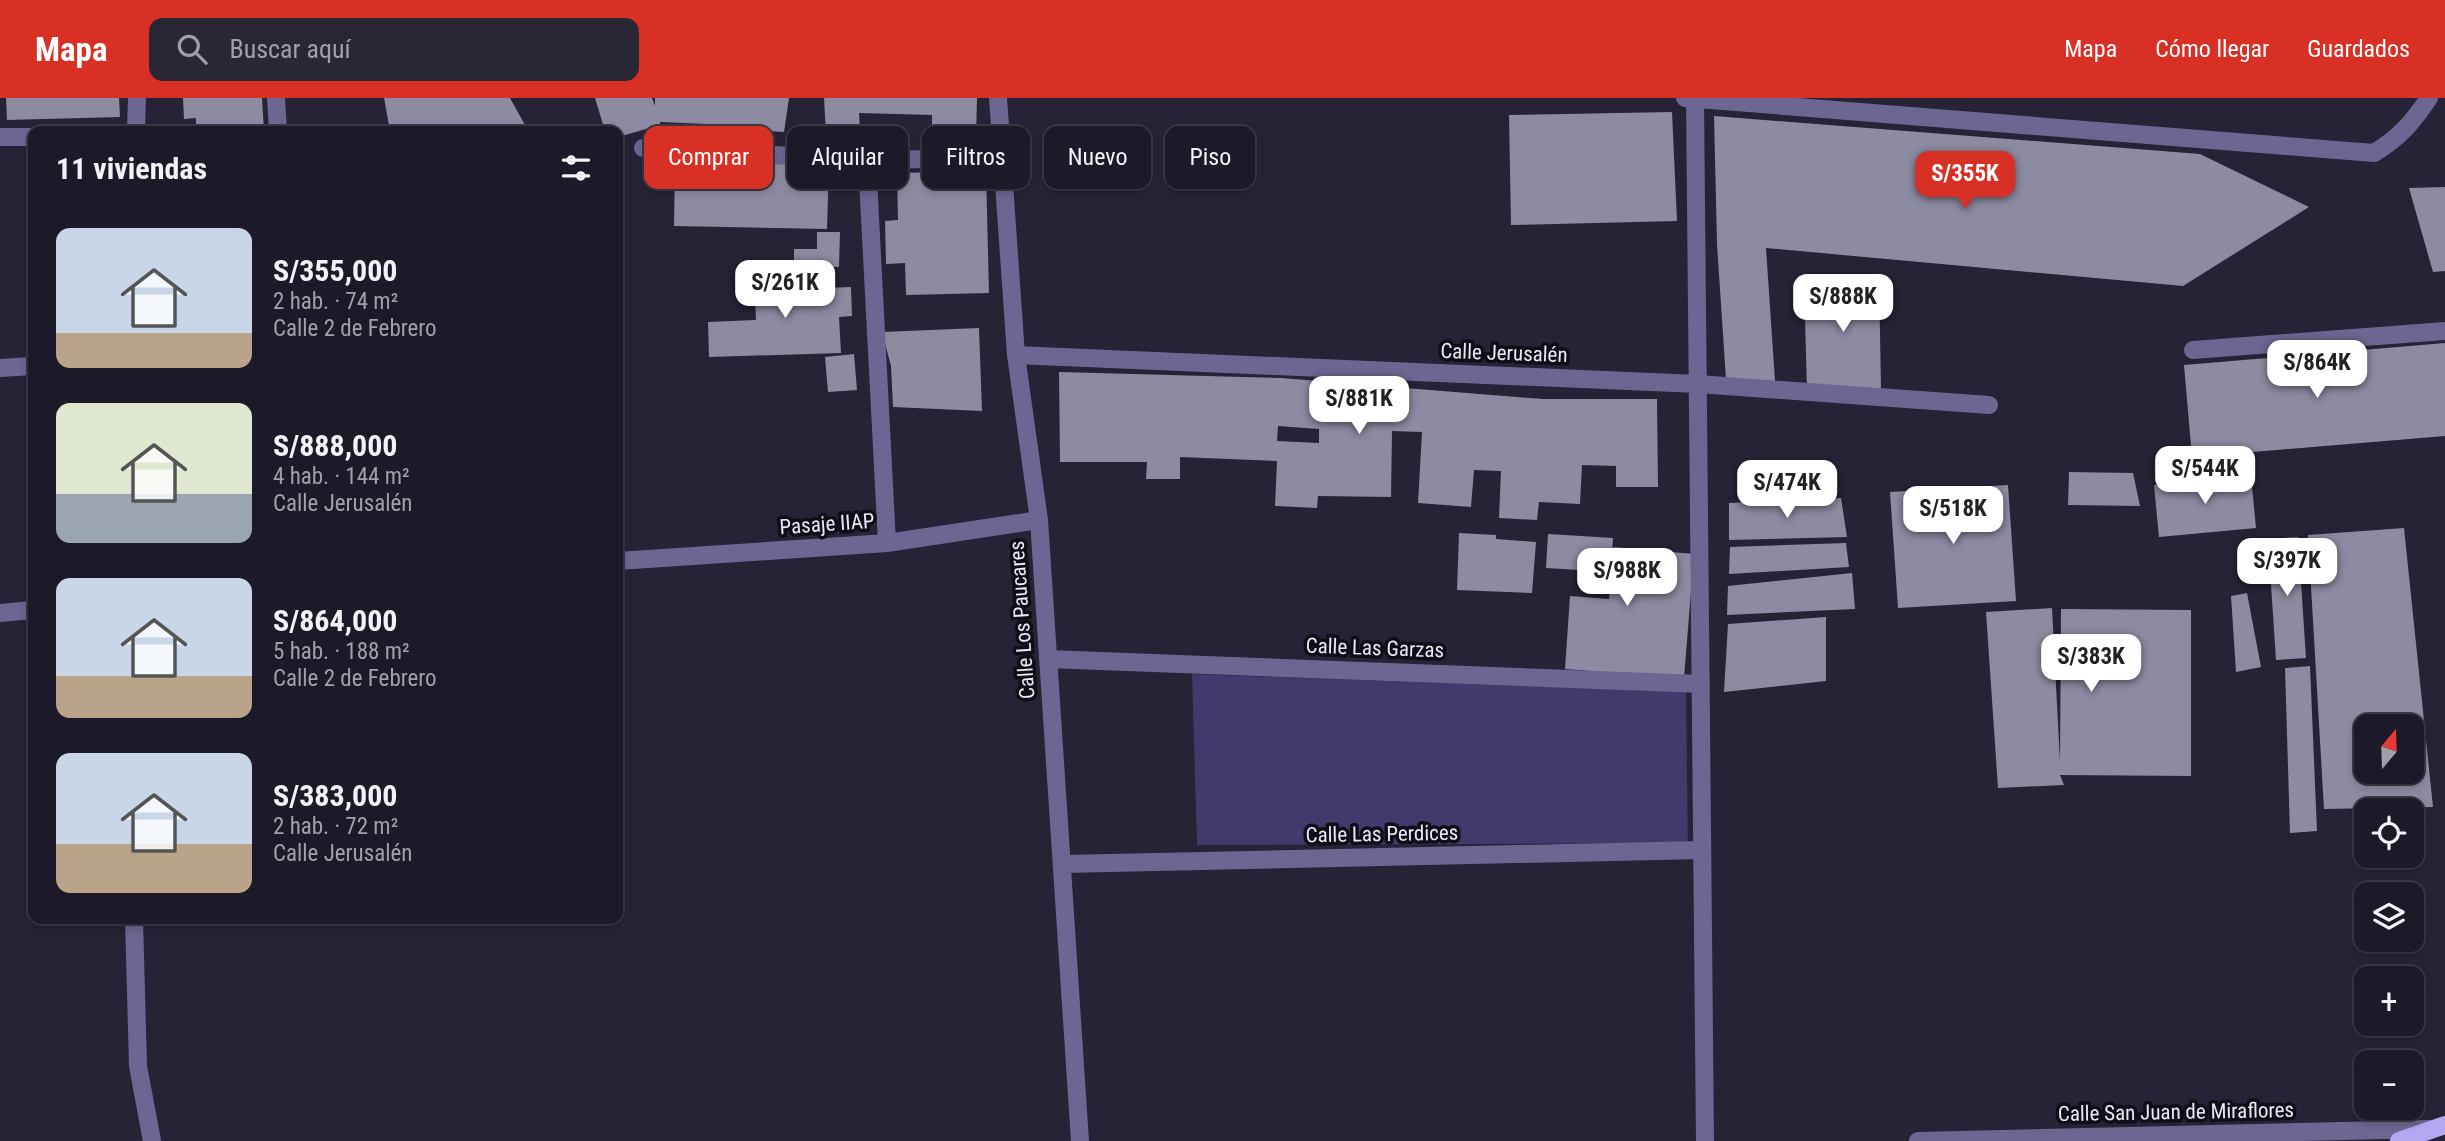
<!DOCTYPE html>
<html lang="es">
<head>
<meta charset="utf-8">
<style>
	body { margin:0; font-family:"Roboto Condensed",sans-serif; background:#292734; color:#f1f3f6; height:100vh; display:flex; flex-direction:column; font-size:26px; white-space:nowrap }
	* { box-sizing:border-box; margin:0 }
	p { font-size:23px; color:#a0a1a8 }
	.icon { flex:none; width:38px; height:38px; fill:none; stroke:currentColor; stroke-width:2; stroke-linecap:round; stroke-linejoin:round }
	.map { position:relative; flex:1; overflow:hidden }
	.panel { position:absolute; left:28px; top:28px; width:595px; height:798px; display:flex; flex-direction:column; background:#1c1a28; border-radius:14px; box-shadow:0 4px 10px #0003,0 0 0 2px #3a3845 }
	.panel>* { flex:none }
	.banner { position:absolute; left:644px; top:28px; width:665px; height:63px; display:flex; gap:14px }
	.needle { width:46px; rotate:19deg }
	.buttons { position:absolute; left:2354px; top:616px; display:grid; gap:14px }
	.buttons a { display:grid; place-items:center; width:70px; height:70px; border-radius:14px; background:#1c1a28; box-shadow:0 4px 10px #0003,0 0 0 2px #3a3845; font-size:35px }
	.price { position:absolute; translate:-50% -60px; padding:0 16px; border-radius:14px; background:#fff; color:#222; font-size:23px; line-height:46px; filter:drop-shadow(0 2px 4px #0008) }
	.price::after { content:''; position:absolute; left:50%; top:42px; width:21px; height:16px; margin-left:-10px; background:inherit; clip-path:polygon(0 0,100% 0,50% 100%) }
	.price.current { background:#d93025; color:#fff }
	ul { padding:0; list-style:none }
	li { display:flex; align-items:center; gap:21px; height:175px; padding:0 28px }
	li span { display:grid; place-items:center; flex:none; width:196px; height:140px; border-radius:14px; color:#555 }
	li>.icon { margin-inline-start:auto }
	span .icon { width:84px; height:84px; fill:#fffc; stroke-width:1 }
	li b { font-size:30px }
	h2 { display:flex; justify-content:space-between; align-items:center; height:84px; padding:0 28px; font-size:30px }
	.tag { padding:0 24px; border-radius:14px; background:#1c1a28; box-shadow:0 4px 10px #0003,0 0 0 2px #3a3845; font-size:24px; line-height:63px }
	.tag.current { background:#d93025; color:#fff }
	header { display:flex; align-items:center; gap:42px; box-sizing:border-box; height:98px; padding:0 35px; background:#d93025; color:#fff }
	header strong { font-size:33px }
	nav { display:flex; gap:38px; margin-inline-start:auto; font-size:24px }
	.search { width:490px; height:63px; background:#292734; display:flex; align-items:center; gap:18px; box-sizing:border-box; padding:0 24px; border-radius:14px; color:#a0a1a8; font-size:26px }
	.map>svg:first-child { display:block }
</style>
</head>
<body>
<header>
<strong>Mapa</strong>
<div class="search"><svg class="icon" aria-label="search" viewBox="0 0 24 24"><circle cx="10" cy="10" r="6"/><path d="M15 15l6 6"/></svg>Buscar aquí</div>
<nav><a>Mapa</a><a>Cómo llegar</a><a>Guardados</a></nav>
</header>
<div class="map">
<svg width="2445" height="1043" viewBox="0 0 2445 1043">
	<rect width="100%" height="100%" fill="#252335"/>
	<path fill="#423a6c" d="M1192,576L1686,594L1688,753V745L1197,747Z"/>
	<path fill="#8d8ba2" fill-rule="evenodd" d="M6,0H119L120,19L7,22Z
		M183,0H262L264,33H196V20L184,21Z
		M384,0H510L525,27L514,33H390Z
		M595,0H652L655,8V0H789L784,34L745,32L746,35H706V26L660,24V27L618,39V33H605Z
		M824,0H977L976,39L958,27H932V17L859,15L860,34L826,36Z
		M1672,14L1677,123L1511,127L1509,17Z
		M1714,18L2200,56L2309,109L2183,188L1766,150L1775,283L1726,281L1717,146Z
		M675,61L829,65L827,131L674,128Z
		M986,73L989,195L906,197L905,165L886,166L885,123L898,122L897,75Z
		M2445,89V173L2433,174L2409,90Z
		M817,134H840L839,169L794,168V151H817Z
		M797,173L798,191L851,189L852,218L839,219L841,255L709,259L708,224L756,222L754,175Z
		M1879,180L1881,291L1807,293L1804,182Z
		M979,230L982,313L893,309L891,268L882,234Z
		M2445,245V338L2192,359L2184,267Z
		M854,256L857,292L828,294L825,259Z
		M1059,274L1281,280L1543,301H1657L1658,389H1616V368L1582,367L1580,406L1539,404L1537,422L1499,420L1501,373L1474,372L1471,409L1418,405L1422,334L1392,333L1391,399L1318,398L1317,410L1275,408L1277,363L1180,359V381H1146L1147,364H1060ZM1278,328L1319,331V345L1277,343Z
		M2069,374L2133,375L2140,408L2068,407Z
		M2251,378L2256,430L2159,439L2154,387Z
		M2008,387L2016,503L1898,510L1890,394Z
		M1841,400L1847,439L1729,442V405Z
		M2404,430L2433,709L2324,711L2308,437ZM2366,628H2412V674H2366Z
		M1459,435L1496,437V441L1536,444L1532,495L1457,492Z
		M1548,436L1613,440L1612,459L1614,449L1694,456L1684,580L1565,571L1570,498L1609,501L1611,474L1546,470Z
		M2298,439L2306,560L2276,562L2268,441Z
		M1846,445L1849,469L1729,476L1730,449Z
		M1852,475L1855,511L1727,517L1728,488Z
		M2247,495L2261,569L2236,574L2231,498Z
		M2052,510L2060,664L2061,511L2191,512V678L2060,677L2064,687L1998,690L1986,514Z
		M1826,519V583L1724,594L1728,526Z
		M2310,568L2317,733L2290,735L2285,570Z"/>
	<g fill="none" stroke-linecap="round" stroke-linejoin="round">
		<path stroke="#6c6693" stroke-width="18" d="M276,0L278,33
			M998,0L1016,257L1039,422L1080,1043
			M1685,0L2374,55C2400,39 2412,25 2429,0
			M1695,1L1705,1043
			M136,33L137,0
			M0,39H33
			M643,50L867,62L1001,60
			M867,62L887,445
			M2193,252L2445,233
			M1016,257L1698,286L1989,307
			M0,270L33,268
			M618,463L887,445L1039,422
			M0,515L33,512
			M1048,561L1701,586
			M1062,766L1702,752
			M134,821L138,968L152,1043
			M1918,1043L2429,1031"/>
		<path stroke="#b3a9f3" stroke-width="18" d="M2399,1043L2445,1027"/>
	</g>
	<g text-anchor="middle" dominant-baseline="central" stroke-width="7" stroke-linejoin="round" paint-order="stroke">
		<g font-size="21" fill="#e9e8f5" stroke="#0f0e16">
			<text transform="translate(1504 255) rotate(2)">Calle Jerusalén</text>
			<text transform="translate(827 426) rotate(-4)">Pasaje IIAP</text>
			<text transform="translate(1022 522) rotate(-94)">Calle Los Paucares</text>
			<text transform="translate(1375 550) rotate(2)">Calle Las Garzas</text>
			<text transform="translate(1382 736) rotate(-1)">Calle Las Perdices</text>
			<text transform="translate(2176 1014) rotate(-1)">Calle San Juan de Miraflores</text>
		</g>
	</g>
</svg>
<div class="buttons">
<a><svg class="needle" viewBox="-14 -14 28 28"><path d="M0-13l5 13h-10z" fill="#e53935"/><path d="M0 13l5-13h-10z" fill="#a0a1a8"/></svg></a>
<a><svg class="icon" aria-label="locate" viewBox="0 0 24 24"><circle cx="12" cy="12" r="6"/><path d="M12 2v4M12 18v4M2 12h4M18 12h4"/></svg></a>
<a><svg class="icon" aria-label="layers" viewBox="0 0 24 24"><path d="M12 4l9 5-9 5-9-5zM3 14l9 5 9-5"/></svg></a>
<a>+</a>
<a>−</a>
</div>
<b class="price current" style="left:1965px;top:113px">S/355K</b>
<b class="price" style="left:785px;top:222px">S/261K</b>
<b class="price" style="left:1843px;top:236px">S/888K</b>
<b class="price" style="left:2317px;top:302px">S/864K</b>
<b class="price" style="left:1359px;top:338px">S/881K</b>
<b class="price" style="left:2205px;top:408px">S/544K</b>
<b class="price" style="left:1787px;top:422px">S/474K</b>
<b class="price" style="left:1953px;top:448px">S/518K</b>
<b class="price" style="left:2287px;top:500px">S/397K</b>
<b class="price" style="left:1627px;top:510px">S/988K</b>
<b class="price" style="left:2091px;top:596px">S/383K</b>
<div class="banner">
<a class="tag current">Comprar</a>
<a class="tag">Alquilar</a>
<a class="tag">Filtros</a>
<a class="tag">Nuevo</a>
<a class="tag">Piso</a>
</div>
<section class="panel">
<h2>11 viviendas<svg class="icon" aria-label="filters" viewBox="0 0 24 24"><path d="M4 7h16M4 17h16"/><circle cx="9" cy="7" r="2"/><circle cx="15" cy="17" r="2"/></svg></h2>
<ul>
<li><span style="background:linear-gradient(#c9d6e8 75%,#b9a48a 0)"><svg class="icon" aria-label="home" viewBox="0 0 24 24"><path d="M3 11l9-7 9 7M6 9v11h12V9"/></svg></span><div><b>S/355,000</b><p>2 hab. · 74 m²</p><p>Calle 2 de Febrero</p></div></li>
<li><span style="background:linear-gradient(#dfe7d0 65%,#9aa5b1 0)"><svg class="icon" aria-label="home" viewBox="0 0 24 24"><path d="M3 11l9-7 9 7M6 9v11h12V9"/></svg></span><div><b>S/888,000</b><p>4 hab. · 144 m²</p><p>Calle Jerusalén</p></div></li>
<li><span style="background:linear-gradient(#c9d6e8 70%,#b9a48a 0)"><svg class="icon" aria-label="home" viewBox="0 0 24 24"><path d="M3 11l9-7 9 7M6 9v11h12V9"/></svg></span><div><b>S/864,000</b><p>5 hab. · 188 m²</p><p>Calle 2 de Febrero</p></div></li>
<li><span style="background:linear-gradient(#c9d6e8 65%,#b9a48a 0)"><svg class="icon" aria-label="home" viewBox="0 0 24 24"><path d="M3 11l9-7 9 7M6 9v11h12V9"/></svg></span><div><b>S/383,000</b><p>2 hab. · 72 m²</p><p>Calle Jerusalén</p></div></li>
</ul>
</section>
</div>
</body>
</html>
